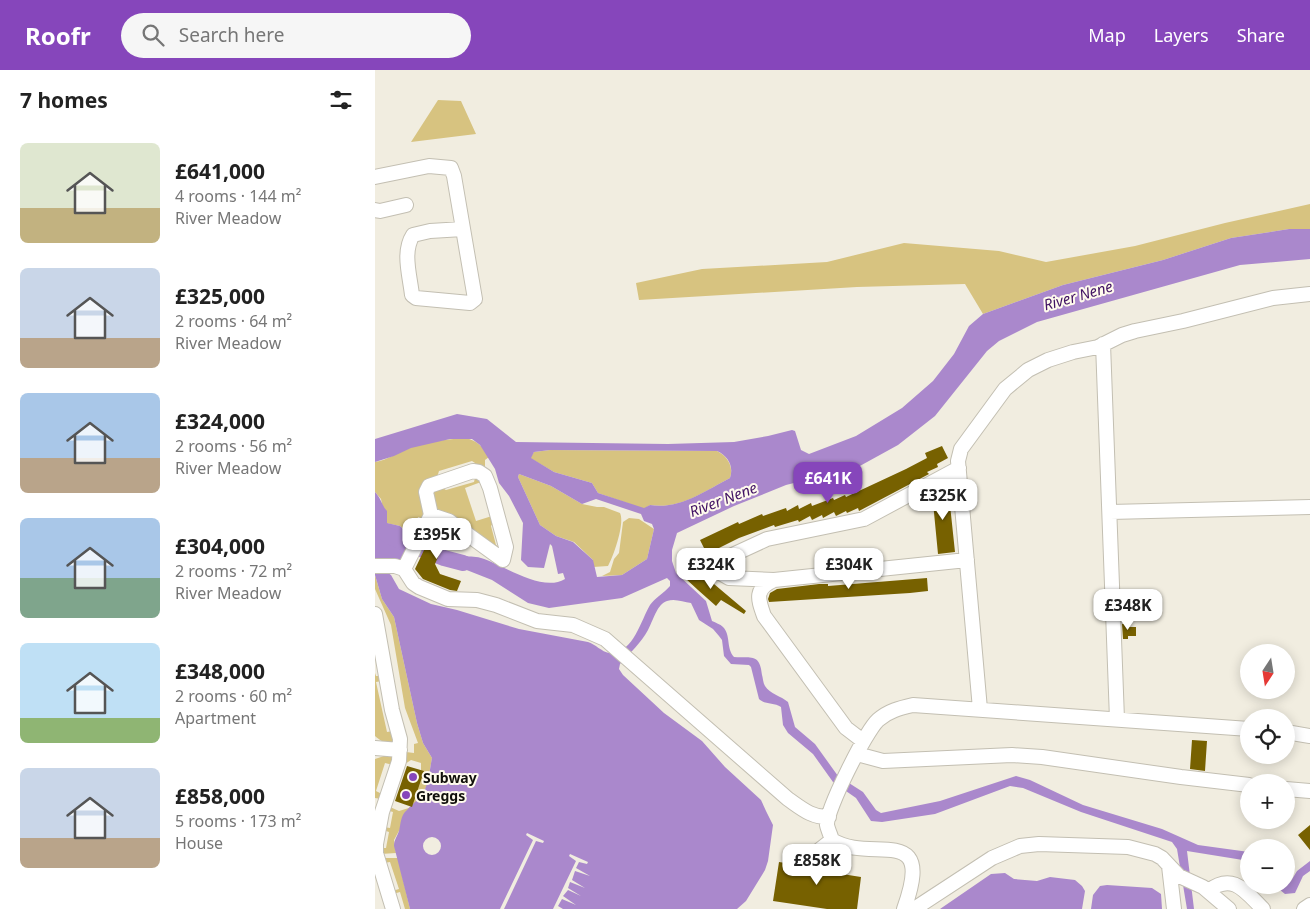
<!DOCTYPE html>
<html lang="en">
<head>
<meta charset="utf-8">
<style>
	body { margin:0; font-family:"Noto Sans",sans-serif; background:#f6f6f6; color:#222; height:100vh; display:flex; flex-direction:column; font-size:19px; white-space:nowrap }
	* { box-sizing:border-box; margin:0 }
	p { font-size:16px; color:#767676 }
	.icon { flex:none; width:28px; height:28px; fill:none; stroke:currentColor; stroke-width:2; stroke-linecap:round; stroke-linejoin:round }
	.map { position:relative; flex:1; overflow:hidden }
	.panel { display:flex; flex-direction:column; background:#fff; width:375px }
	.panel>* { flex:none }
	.needle { width:32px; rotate:192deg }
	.tools { position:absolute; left:865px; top:574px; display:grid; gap:10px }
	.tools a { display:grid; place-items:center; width:55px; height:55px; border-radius:50%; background:#fff; box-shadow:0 2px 12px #0003; font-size:25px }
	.price { position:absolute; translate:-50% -42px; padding:0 11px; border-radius:10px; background:#fff; color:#222; font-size:16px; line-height:32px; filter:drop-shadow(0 1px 2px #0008) }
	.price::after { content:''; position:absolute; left:50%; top:30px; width:15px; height:11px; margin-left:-8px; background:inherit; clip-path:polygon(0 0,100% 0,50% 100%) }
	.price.active { background:#8646bb; color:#fff }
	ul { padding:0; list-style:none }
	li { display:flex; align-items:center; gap:15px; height:125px; padding:0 20px }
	li span { display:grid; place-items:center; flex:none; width:140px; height:100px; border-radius:8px; color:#555 }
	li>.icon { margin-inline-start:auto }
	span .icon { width:60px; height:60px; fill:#fffc; stroke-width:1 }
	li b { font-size:21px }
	h2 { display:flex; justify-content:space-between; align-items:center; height:60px; padding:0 20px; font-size:21px }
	header { display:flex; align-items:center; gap:30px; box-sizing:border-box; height:70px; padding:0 25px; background:#8646bb; color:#fff }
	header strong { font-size:24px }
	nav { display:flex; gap:28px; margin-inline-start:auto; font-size:18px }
	.search { width:350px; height:45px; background:#f6f6f6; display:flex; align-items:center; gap:12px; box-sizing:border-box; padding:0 18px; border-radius:28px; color:#767676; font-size:19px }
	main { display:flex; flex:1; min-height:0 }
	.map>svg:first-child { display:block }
</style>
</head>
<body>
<header>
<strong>Roofr</strong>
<div class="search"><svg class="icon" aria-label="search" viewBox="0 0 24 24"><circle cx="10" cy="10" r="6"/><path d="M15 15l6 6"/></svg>Search here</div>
<nav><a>Map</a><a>Layers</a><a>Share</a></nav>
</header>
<main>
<section class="panel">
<h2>7 homes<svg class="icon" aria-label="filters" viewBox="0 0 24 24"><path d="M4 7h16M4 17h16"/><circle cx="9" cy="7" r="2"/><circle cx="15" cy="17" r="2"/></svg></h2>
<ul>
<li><span style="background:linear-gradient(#dfe7d0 65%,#c2b280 0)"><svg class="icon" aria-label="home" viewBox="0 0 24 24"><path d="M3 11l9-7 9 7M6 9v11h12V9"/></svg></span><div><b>£641,000</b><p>4 rooms · 144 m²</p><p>River Meadow</p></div></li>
<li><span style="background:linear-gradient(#c9d6e8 70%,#b9a48a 0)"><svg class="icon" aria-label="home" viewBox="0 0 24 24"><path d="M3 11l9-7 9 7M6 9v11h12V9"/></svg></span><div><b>£325,000</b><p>2 rooms · 64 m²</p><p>River Meadow</p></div></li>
<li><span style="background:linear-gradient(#a9c7e8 65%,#b9a48a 0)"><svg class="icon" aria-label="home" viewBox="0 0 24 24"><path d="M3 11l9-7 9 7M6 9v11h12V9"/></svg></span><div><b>£324,000</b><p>2 rooms · 56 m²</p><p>River Meadow</p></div></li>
<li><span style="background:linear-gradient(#a9c7e8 60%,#7fa58c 0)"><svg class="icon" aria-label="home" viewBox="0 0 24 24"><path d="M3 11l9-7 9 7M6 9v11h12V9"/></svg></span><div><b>£304,000</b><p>2 rooms · 72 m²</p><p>River Meadow</p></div></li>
<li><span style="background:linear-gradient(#bfe0f5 75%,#8fb573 0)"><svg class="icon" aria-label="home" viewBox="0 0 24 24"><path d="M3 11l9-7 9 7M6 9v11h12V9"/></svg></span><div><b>£348,000</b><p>2 rooms · 60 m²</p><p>Apartment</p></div></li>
<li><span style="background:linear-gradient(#c9d6e8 70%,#b9a48a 0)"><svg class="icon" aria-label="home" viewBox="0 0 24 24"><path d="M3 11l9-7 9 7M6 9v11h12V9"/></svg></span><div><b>£858,000</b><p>5 rooms · 173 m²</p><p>House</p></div></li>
</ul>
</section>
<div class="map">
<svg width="935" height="839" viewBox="0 0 935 839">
	<rect width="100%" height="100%" fill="#f1ede0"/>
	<path fill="#d7c380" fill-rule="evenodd" d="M63,30L86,31L101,64L36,72Z
		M935,134V159H914L856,168L788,190L688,215L608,244L590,214L482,217L264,230L261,213L327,199L452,192L529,173L624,181L671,192L760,176L850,153Z
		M90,368C102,370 108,377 114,387L110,390V402L100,398V393L97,391L64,401L49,449L43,447L41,455L46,457L41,471L25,456L11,453L6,429L0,422V392C13,390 21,383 32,379C48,372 73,369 90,368Z
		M175,380L342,381C352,386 359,396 355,408C330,421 305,440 275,435L269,439L223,423L217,413L179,402L155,388L159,382Z
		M101,404L105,405L121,449L116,456L121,475L128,479L125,483L60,439L56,418L62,415L71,420L99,412ZM106,412L117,446L101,451L90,418Z
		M144,404L176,416L207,434L222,437H229L245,443C250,453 239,485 233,496L218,497V490L199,472L181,466L165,455L143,407Z
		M254,448L264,449L279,459L272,489L247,505L227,506L235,502L239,489L244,483L248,452Z
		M0,505L7,529L19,547L42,653L48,673L57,688L52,716L37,737L19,770L21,783L6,784L5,778H11L14,762L8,760L9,757L15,758L18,742L11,740L15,737L24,741L37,737L46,700V693L36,690L30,694L28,692L31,682L39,683V674L43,673L30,638L16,555L0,519Z
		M0,603L1,606H7V611L1,612L12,662L18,661L19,672C12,675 6,671 0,666Z
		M9,683L18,686V695L10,693L1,721L7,724L6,729L0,728V689L9,686Z
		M8,788H23L35,839H30L25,822L18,824L17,821L24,819L15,792L9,793Z"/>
	<path fill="#a8c" fill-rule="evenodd" d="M914,159H935V189L865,195L662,252L624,271L612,281L560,346L523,375L483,397L411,415L359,436L302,463L297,480V491L301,503L331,531L337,551C341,553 345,554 348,557C356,565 351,578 359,587C376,588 385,583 387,605C388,608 388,613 390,616C395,624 406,626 413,632L420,657L440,674L463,706L488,722L501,740L506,743L565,731L641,706L655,710L708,735L787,759L823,775L874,782V791L812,781L819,839H812L802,779L797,772L706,742L648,718L635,716L560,744L507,752L496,751L481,728L458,712L438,684L413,663L408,655L406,637C399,632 390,635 384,629L376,597L374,595L356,594L349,586L347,570L344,566L338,559L324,550L316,533C308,532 300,528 292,531C282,534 278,551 273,560C266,573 255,583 245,594L244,599L248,605L289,643L327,671L350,697L386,730L391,741L398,755L393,791L390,800L371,831L362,839H35L19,776C19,770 22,767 24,761C26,754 25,746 32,740C38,733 45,729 50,719C54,711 55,697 57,688L48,673L42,653L19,547L7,529L0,505V422C6,428 7,436 12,441V453L25,456L41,471L28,489L18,490L9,500L16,505L24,519L56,534L82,540L144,559L213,572C220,574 227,582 234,583C258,585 266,550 275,535C280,528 289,523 295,516V511L292,508L247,528L174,538L153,533L117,510L84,497H76L65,492L69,480C84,490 92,484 106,488C129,495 167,523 190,509L188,503L183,504L177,476L175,474L169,498L153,497L146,490L148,453L134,426L124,413L120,399L105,375L97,369H75L36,378L19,386L0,392V369L82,344L112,349L141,372L293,374L359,372L393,366L417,360L420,361L426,380L434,384L481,366L527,338L558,311L579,284L594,256L608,244L688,215L788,190L856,168ZM175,380L342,381C353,386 359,396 355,408C330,421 304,440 275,435L269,438L223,423L217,413L179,402L156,388L159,382ZM144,404L176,416L207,434L221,429L266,444L269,451L277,454L279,459L272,489L247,505L222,507L218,490L198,472L181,466L165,455L143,407Z
		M935,791V801L928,806L920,823L910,824L899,815H911V813L916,811L922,801Z
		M630,803L639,809L662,811L675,807L700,810L707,816L710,821L707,839H565L616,804Z
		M732,815L777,818L786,824L787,839H716L718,825L725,816Z"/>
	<path fill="#f1ede0" d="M152,763L169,771L168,773L161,771L129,839H125L158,770L151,765Z
		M48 776a9 9 0 1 1 18 0a9 9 0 1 1-18 0Z
		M195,784L213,792L212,794L204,792L201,798L215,806L200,801L197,810L210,818L195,812L193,818L206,826L193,820L188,826L201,835L187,829L183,836L188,839H178L201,791L194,786Z"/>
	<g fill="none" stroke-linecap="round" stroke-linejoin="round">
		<path stroke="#a8c" stroke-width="16" d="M0,440L6,461L14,466L69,488L88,493"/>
	</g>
	<path fill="#776100" d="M567,376L573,388L562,394L563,397L552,402L554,404L484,441L483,438L472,443L471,441L461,446L459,442L448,448L447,445L437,450L435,446L424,452L423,450L400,457L399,455L364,468L332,484L325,470L363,452L364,454L387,444L388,446L411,438L412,441L423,435L424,439L436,433L437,436L458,428L459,430L470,425L471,427L531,399L552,388L550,383Z
		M573,416L580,482L563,484L557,422L568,417Z
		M60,457L77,464L85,470L82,476L72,472L70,479L67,478L60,494L65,504L86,511L82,521L75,520L48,509L40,499Z
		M320,498L371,541L369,544L346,530L341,536L323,520L310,508Z
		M552,508L553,521L535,523L394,532L393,529L395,523L402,519L444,514H453V516Z
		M747,554H754V557H761V566H753V569H748Z
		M817,670L832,671L830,701L815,699Z
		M32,696L49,701L37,737L20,731Z
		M935,755V780L923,765Z
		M445,790L468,794L467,804L486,807L482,839H452L398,831L404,792L443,798Z"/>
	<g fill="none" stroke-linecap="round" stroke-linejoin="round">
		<g stroke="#c3bfb2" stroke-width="16">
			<path id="minor" d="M0,107L54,96L76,98L79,106L100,229L95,233L41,228L37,225C35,206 27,182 38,165L55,161L88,159
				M0,140L5,141L31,135
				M728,274L742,649
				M584,398L489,449L392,469L340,493L347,504L354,508L399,510L592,490
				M735,442L935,437
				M0,496H20L29,499L38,513L44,517L73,529L102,530L121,535L162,551L198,555L230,569L413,729C426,738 437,748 454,747
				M29,499L56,445L51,422L54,416L98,401L104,402L110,406L115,418L131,477L128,490L74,451L56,445
				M399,510C379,519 383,529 389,546L471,658L488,671
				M0,544L17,640L25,669L24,691L7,742L1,774V783L18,839
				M605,639L583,391L586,379L630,319L653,300L673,290L698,282L723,277L747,265L760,261L808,251L898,228L935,224
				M911,662L935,666
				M0,678L25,680
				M482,684L508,691L637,685L667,687L806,707L874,715
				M911,719L935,721
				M419,786L434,788L457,770
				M794,796L799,839
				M833,821C858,802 870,821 888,839
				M529,839C561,750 496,795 457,770C456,766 453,760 452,755C451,740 491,661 503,650C513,641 525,638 538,635L874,659
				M539,839L617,788L645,776L664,774L753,777L780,784L787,788L804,806L828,817L854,839
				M929,839L935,835"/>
		</g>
		<use href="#minor" stroke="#fff" stroke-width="14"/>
	</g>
	<g fill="#8646bb" stroke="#fffbed" stroke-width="2">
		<circle cx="38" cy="707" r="5"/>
		<circle cx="31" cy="725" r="5"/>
	</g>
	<g text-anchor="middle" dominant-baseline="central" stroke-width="4" stroke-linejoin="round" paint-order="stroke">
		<g font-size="14" font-weight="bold" fill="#11100b" stroke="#fffbed" text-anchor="start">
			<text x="48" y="707">Subway</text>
			<text x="41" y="725">Greggs</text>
		</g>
		<g font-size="15" font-style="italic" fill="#411263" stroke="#fffbed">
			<text transform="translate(703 225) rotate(-16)">River Nene</text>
			<text transform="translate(348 429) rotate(-21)">River Nene</text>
		</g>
	</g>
</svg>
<div class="tools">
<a><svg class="needle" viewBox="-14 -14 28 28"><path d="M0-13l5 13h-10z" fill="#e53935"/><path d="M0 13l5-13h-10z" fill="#767676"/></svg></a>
<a><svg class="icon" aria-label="locate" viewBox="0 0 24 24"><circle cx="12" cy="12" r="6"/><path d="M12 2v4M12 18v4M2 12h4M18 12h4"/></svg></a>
<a>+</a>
<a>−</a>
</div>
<b class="price active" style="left:453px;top:434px">£641K</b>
<b class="price" style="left:568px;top:451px">£325K</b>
<b class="price" style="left:62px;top:490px">£395K</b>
<b class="price" style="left:336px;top:520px">£324K</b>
<b class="price" style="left:474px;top:520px">£304K</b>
<b class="price" style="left:753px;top:561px">£348K</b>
<b class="price" style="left:442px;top:816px">£858K</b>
</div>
</main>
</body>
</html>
